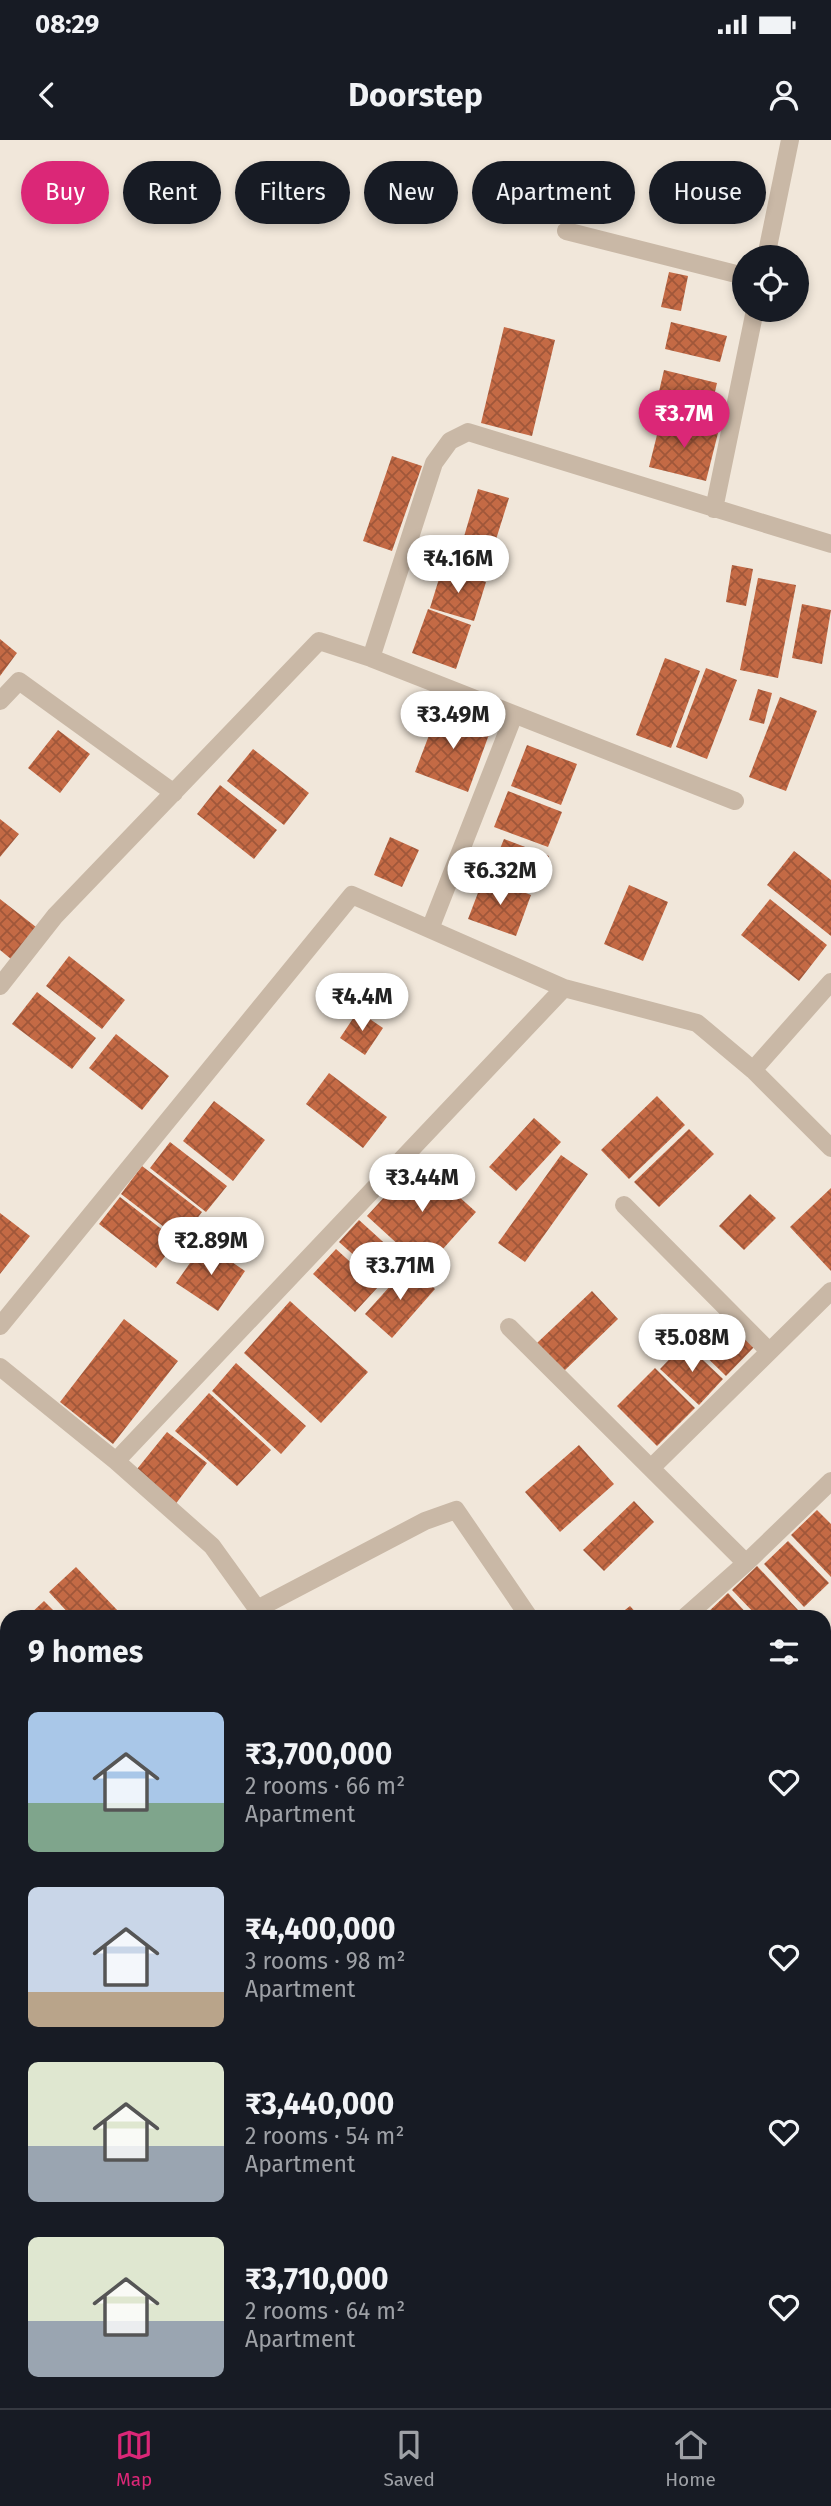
<!DOCTYPE html>
<html lang="en">
<head>
<meta charset="utf-8">
<style>
	body { margin:0; font-family:"Fira Sans",sans-serif; background:#20242c; color:#f1f3f6; height:100vh; display:flex; flex-direction:column; font-size:26px; white-space:nowrap }
	* { box-sizing:border-box; margin:0 }
	p { font-size:23px; color:#9ea1a6 }
	.icon { flex:none; width:38px; height:38px; fill:none; stroke:currentColor; stroke-width:2; stroke-linecap:round; stroke-linejoin:round }
	.map { position:relative; flex:1; overflow:hidden }
	.side { position:absolute; left:0px; top:1470px; width:831px; height:798px; display:flex; flex-direction:column; background:#171b24; border-radius:21px 21px 0 0; box-shadow:0 4px 10px #0003 }
	.side>* { flex:none }
	.top-card { position:absolute; left:21px; top:21px; width:789px; height:63px; display:flex; gap:14px }
	.buttons { position:absolute; left:732px; top:105px; display:grid; gap:14px }
	.buttons a { display:grid; place-items:center; width:77px; height:77px; border-radius:50%; background:#171b24; box-shadow:0 4px 10px #0003; font-size:35px }
	.price { position:absolute; translate:-50% -60px; padding:0 16px; border-radius:24px; background:#fff; color:#222; font-size:23px; line-height:46px; filter:drop-shadow(0 2px 4px #0008) }
	.price::after { content:''; position:absolute; left:50%; top:42px; width:21px; height:16px; margin-left:-10px; background:inherit; clip-path:polygon(0 0,100% 0,50% 100%) }
	.price.on { background:#db2777; color:#fff }
	ul { padding:0; list-style:none }
	li { display:flex; align-items:center; gap:21px; height:175px; padding:0 28px }
	li span { display:grid; place-items:center; flex:none; width:196px; height:140px; border-radius:10px; color:#555 }
	li>.icon { margin-inline-start:auto }
	span .icon { width:84px; height:84px; fill:#fffc; stroke-width:1 }
	li b { font-size:30px }
	h2 { display:flex; justify-content:space-between; align-items:center; height:84px; padding:0 28px; font-size:30px }
	.pill { padding:0 24px; border-radius:32px; background:#171b24; box-shadow:0 4px 10px #0003; font-size:24px; line-height:63px }
	.pill.on { background:#db2777; color:#fff }
	.status { display:flex; justify-content:space-between; align-items:center; height:49px; padding:0 35px; background:#171b24; direction:ltr }
	.status svg { height:19px; fill:currentColor }
	header { display:flex; justify-content:space-between; align-items:center; height:91px; padding:0 28px; background:#171b24; font-size:32px; font-weight:700 }
	.tab-bar { display:flex; justify-content:space-around; align-items:center; height:98px; border-top:2px solid #363941; background:#171b24; font-size:19px; color:#9ea1a6 }
	.tab-bar a { display:grid; justify-items:center; gap:4px }
	.tab-bar .on { color:#db2777 }
	.map>svg:first-child { display:block }
</style>
</head>
<body>
<div class="status"><b>08:29</b><svg viewBox="0 0 49 12"><path d="M0 12V9h3v3zM5 12V6h3v6zM10 12V3h3v9zM15 12V0h3v12zM26 1h20v11H26zM47 4h2v5h-2z"/></svg></div>
<header><svg class="icon" aria-label="back" viewBox="0 0 24 24"><path d="M15 5l-7 7 7 7"/></svg>Doorstep<svg class="icon" aria-label="person" viewBox="0 0 24 24"><circle cx="12" cy="8" r="4"/><path d="M4 21q1-7 8-7t8 7"/></svg></header>
<div class="map">
<svg width="831" height="2268" viewBox="0 0 831 2268">
	<defs>
		<pattern id="building-cross-hatch" width="8" height="8" patternUnits="userSpaceOnUse" patternTransform="scale(1.75)"><rect width="8" height="8" fill="#c46a45"/><path d="M0 0l8 8M0 8l8-8" fill="none" stroke="#a0573a"/></pattern>
	</defs>
	<rect width="100%" height="100%" fill="#f1e7da"/>
	<path fill="url(#building-cross-hatch)" d="M669,132L688,136L681,171L661,167Z
		M671,182L727,196L720,222L665,209Z
		M504,187L555,200L532,296L481,283Z
		M664,230L717,243L707,286L654,273Z
		M661,279L718,293L706,341L649,327Z
		M392,316L422,326L392,411L363,401Z
		M478,349L509,358L493,409L463,400Z
		M732,425L753,429L746,466L726,462Z
		M442,429L486,442L474,481L430,468Z
		M758,438L796,445L778,538L740,530Z
		M802,464L831,470L822,524L792,518Z
		M428,469L471,485L456,529L412,513Z
		M0,499L17,513L0,536Z
		M665,518L700,531L671,608L636,595Z
		M706,528L737,540L707,619L676,607Z
		M758,549L772,553L764,584L749,580Z
		M780,557L817,571L786,651L749,637Z
		M439,569L491,589L468,652L415,632Z
		M58,590L90,614L60,653L28,628Z
		M527,605L577,624L561,665L511,646Z
		M253,609L309,653L284,685L227,641Z
		M220,645L277,690L254,719L197,674Z
		M508,651L562,672L548,707L494,687Z
		M0,679L19,694L0,717Z
		M390,697L419,710L402,747L374,735Z
		M504,699L549,716L536,751L490,733Z
		M794,711L831,740V796L767,745Z
		M484,737L531,755L516,796L468,779Z
		M629,745L668,762L643,821L604,804Z
		M0,759L36,787L11,819L0,810Z
		M770,759L827,805L799,841L741,795Z
		M69,816L125,860L102,889L46,846Z
		M37,852L96,898L72,929L12,884Z
		M358,871L383,888L365,915L340,898Z
		M116,894L169,936L142,970L89,928Z
		M329,933L387,977L363,1008L306,964Z
		M657,956L685,985L629,1039L601,1010Z
		M214,961L265,1000L233,1041L183,1001Z
		M534,978L561,1002L516,1051L489,1027Z
		M689,989L714,1014L659,1067L634,1042Z
		M170,1002L227,1046L206,1072L150,1028Z
		M561,1015L588,1034L525,1122L498,1103Z
		M418,1020L476,1072L425,1129L367,1076Z
		M142,1026L202,1072L181,1100L121,1054Z
		M831,1048V1131L790,1087Z
		M750,1054L776,1078L744,1110L719,1086Z
		M120,1057L177,1101L156,1128L99,1084Z
		M0,1073L30,1096L0,1134Z
		M359,1080L403,1120L384,1142L339,1102Z
		M204,1103L245,1131L218,1171L176,1143Z
		M336,1109L378,1147L355,1172L313,1134Z
		M409,1125L435,1149L392,1198L365,1174Z
		M592,1151L618,1179L564,1231L537,1203Z
		M290,1161L368,1232L321,1283L244,1213Z
		M722,1172L756,1205L726,1236L692,1203Z
		M124,1179L178,1221L113,1304L60,1262Z
		M685,1203L723,1239L699,1265L660,1229Z
		M236,1223L306,1286L281,1314L212,1251Z
		M655,1228L695,1268L657,1306L617,1266Z
		M209,1253L271,1310L237,1346L175,1291Z
		M167,1292L207,1323L174,1366L133,1334Z
		M579,1305L614,1344L560,1392L525,1352Z
		M634,1361L654,1382L604,1431L583,1410Z
		M817,1370L831,1384V1437L791,1395Z
		M788,1401L829,1443L804,1467L764,1424Z
		M757,1426L798,1470L790,1477H758L732,1450Z
		M76,1427L119,1472L114,1477H72L49,1452Z
		M728,1453L750,1477H703Z
		M44,1461L60,1477H27Z
		M630,1466L640,1477H616Z
		M7,1494V1540L0,1532V1501Z
		M0,1549L7,1556V1579L0,1585Z
		M831,1599V1652L824,1645V1606Z
		M7,1635V1727L0,1733V1641Z
		M824,1648L831,1655V1694L824,1688Z
		M2,1756L7,1761V1814L0,1807V1758Z
		M0,2073L7,2080V2158L0,2150Z
		M0,2215L7,2222V2261L3,2267L0,2264Z
		M137,2261H183L187,2265L184,2268H131Z
		M199,2261H258L262,2268H203Z
		M266,2261H319L322,2268H269Z
		M476,2261H507L508,2264L502,2268H481Z
		M563,2261H576L580,2268H549Z
		M636,2261H676L679,2268H622Z"/>
	<g fill="none" stroke-linecap="round" stroke-linejoin="round">
		<path stroke="#c9b8a6" stroke-width="18" d="M566,91L744,136
			M766,117L790,0
			M714,369L755,170
			M371,518L434,323L450,301L468,292L831,404
			M0,561L19,541L174,653
			M430,789L514,575
			M0,846L55,776L319,501L371,518L735,661
			M753,930L831,842
			M624,1065L769,1211
			M0,1186L352,755L564,848L697,883L753,930L831,1008
			M509,1187L746,1423
			M0,1227L116,1321L212,1406L263,1477
			M116,1321L564,848
			M651,1328L831,1151
			M257,1469L425,1381L456,1370L529,1477
			M685,1477L746,1423L831,1341
			M824,1510L831,1503
			M0,1623L7,1617
			M824,1723L831,1720
			M0,1824L7,1827
			M824,1983L831,1979
			M0,2030L7,2023
			M824,2134L831,2130
			M0,2178L7,2185
			M78,2261L85,2268
			M718,2261L722,2268
			M8,2268L16,2261
			M360,2268L373,2261"/>
	</g>
</svg>
<div class="buttons">
<a><svg class="icon" aria-label="locate" viewBox="0 0 24 24"><circle cx="12" cy="12" r="6"/><path d="M12 2v4M12 18v4M2 12h4M18 12h4"/></svg></a>
</div>
<b class="price on" style="left:684px;top:310px">₹3.7M</b>
<b class="price" style="left:458px;top:455px">₹4.16M</b>
<b class="price" style="left:453px;top:611px">₹3.49M</b>
<b class="price" style="left:500px;top:767px">₹6.32M</b>
<b class="price" style="left:362px;top:893px">₹4.4M</b>
<b class="price" style="left:422px;top:1074px">₹3.44M</b>
<b class="price" style="left:211px;top:1137px">₹2.89M</b>
<b class="price" style="left:400px;top:1162px">₹3.71M</b>
<b class="price" style="left:692px;top:1234px">₹5.08M</b>
<div class="top-card">
<a class="pill on">Buy</a>
<a class="pill">Rent</a>
<a class="pill">Filters</a>
<a class="pill">New</a>
<a class="pill">Apartment</a>
<a class="pill">House</a>
</div>
<section class="side">
<h2>9 homes<svg class="icon" aria-label="filters" viewBox="0 0 24 24"><path d="M4 7h16M4 17h16"/><circle cx="9" cy="7" r="2"/><circle cx="15" cy="17" r="2"/></svg></h2>
<ul>
<li><span style="background:linear-gradient(#a9c7e8 65%,#7fa58c 0)"><svg class="icon" aria-label="home" viewBox="0 0 24 24"><path d="M3 11l9-7 9 7M6 9v11h12V9"/></svg></span><div><b>₹3,700,000</b><p>2 rooms · 66 m²</p><p>Apartment</p></div><svg class="icon" aria-label="heart" viewBox="0 0 24 24"><path d="M12 20l-8-8c-3-5 5-10 8-4 3-6 11-1 8 4z"/></svg></li>
<li><span style="background:linear-gradient(#c9d6e8 75%,#b9a48a 0)"><svg class="icon" aria-label="home" viewBox="0 0 24 24"><path d="M3 11l9-7 9 7M6 9v11h12V9"/></svg></span><div><b>₹4,400,000</b><p>3 rooms · 98 m²</p><p>Apartment</p></div><svg class="icon" aria-label="heart" viewBox="0 0 24 24"><path d="M12 20l-8-8c-3-5 5-10 8-4 3-6 11-1 8 4z"/></svg></li>
<li><span style="background:linear-gradient(#dfe7d0 60%,#9aa5b1 0)"><svg class="icon" aria-label="home" viewBox="0 0 24 24"><path d="M3 11l9-7 9 7M6 9v11h12V9"/></svg></span><div><b>₹3,440,000</b><p>2 rooms · 54 m²</p><p>Apartment</p></div><svg class="icon" aria-label="heart" viewBox="0 0 24 24"><path d="M12 20l-8-8c-3-5 5-10 8-4 3-6 11-1 8 4z"/></svg></li>
<li><span style="background:linear-gradient(#dfe7d0 60%,#9aa5b1 0)"><svg class="icon" aria-label="home" viewBox="0 0 24 24"><path d="M3 11l9-7 9 7M6 9v11h12V9"/></svg></span><div><b>₹3,710,000</b><p>2 rooms · 64 m²</p><p>Apartment</p></div><svg class="icon" aria-label="heart" viewBox="0 0 24 24"><path d="M12 20l-8-8c-3-5 5-10 8-4 3-6 11-1 8 4z"/></svg></li>
</ul>
</section>
</div>
<nav class="tab-bar">
<a class="on"><svg class="icon" aria-label="map" viewBox="0 0 24 24"><path d="M3 6l6-2 6 2 6-2v14l-6 2-6-2-6 2zM9 4v14M15 6v14"/></svg>Map</a>
<a><svg class="icon" aria-label="saved" viewBox="0 0 24 24"><path d="M7 4h10v16l-5-4-5 4z"/></svg>Saved</a>
<a><svg class="icon" aria-label="home" viewBox="0 0 24 24"><path d="M3 11l9-7 9 7M6 9v11h12V9"/></svg>Home</a>
</nav>
</body>
</html>
